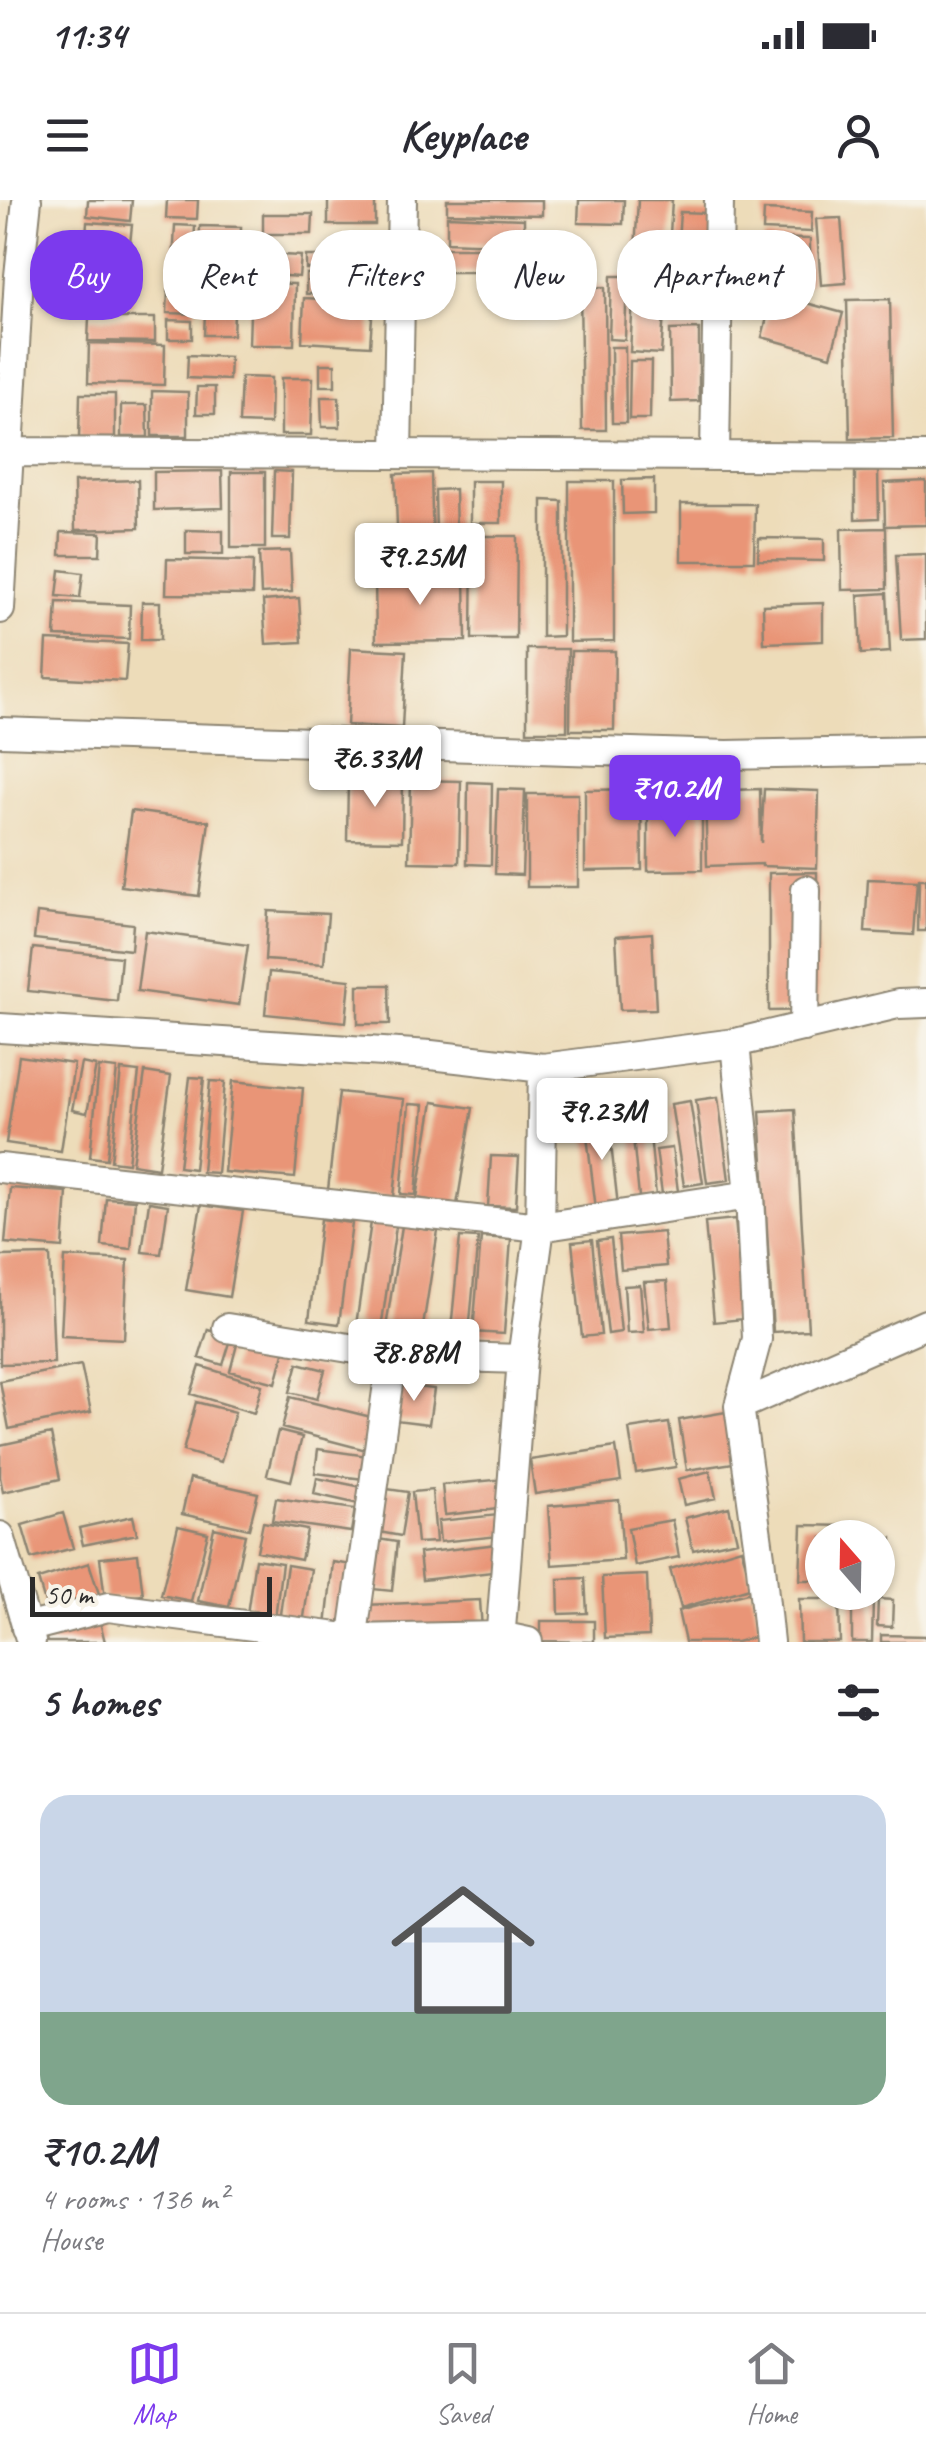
<!DOCTYPE html>
<html lang="en">
<head>
<meta charset="utf-8">
<style>
	body { margin:0; font-family:Caveat,sans-serif; background:#f7f7f7; color:#2b2b33; height:100vh; display:flex; flex-direction:column; font-size:38px; white-space:nowrap }
	* { box-sizing:border-box; margin:0 }
	p { font-size:32px; color:#7c7c81 }
	.icon { flex:none; width:55px; height:55px; fill:none; stroke:currentColor; stroke-width:2; stroke-linecap:round; stroke-linejoin:round }
	.map { position:relative; height:1442px; overflow:hidden }
	.drawer { display:flex; flex-direction:column; background:#fff; flex:1 }
	.drawer>* { flex:none }
	.top-card { position:absolute; left:30px; top:30px; width:868px; height:90px; display:flex; gap:20px }
	.needle { width:65px; rotate:340deg }
	.tools { position:absolute; left:805px; top:1320px; display:grid; gap:20px }
	.tools a { display:grid; place-items:center; width:90px; height:90px; border-radius:50%; background:#fff; box-shadow:0 2px 8px #0004; font-size:50px }
	.scale { position:absolute; left:30px; bottom:25px; width:242px; box-sizing:border-box; padding-left:10px; border:5px solid #2b2b2b; border-top:0; font-size:28px; line-height:35px; white-space:nowrap; color:#2b2b2b; -webkit-text-stroke:8px #f7f3e8; paint-order:stroke }
	.price { position:absolute; translate:-50% -85px; padding:0 22px; border-radius:10px; background:#fff; color:#222; font-size:32px; line-height:65px; filter:drop-shadow(0 2px 5px #0008) }
	.price::after { content:''; position:absolute; left:50%; top:60px; width:30px; height:22px; margin-left:-15px; background:inherit; clip-path:polygon(0 0,100% 0,50% 100%) }
	.price.selected { background:#7c3aed; color:#fff }
	ul { padding:0; list-style:none }
	li { display:grid; align-content:center; gap:20px; height:530px; padding:0 40px }
	li span { display:grid; place-items:center; height:310px; border-radius:30px; color:#555 }
	li>.icon { margin-inline-start:auto }
	span .icon { width:180px; height:180px; fill:#fffc; stroke-width:1 }
	li b { font-size:42px }
	h2 { display:flex; justify-content:space-between; align-items:center; height:120px; padding:0 40px; font-size:42px }
	.tag { padding:0 35px; border-radius:40px; background:#fff; box-shadow:0 2px 8px #0004; font-size:35px; line-height:90px }
	.tag.selected { background:#7c3aed; color:#fff }
	.status { display:flex; justify-content:space-between; align-items:center; height:70px; padding:0 50px; background:#fff; direction:ltr }
	.status svg { height:28px; fill:currentColor }
	header { display:flex; justify-content:space-between; align-items:center; height:130px; padding:0 40px; background:#fff; font-size:45px; font-weight:800 }
	.dock { display:flex; justify-content:space-around; align-items:center; height:140px; border-top:2px solid #e1e1e2; background:#fff; font-size:28px; color:#7c7c81 }
	.dock a { display:grid; justify-items:center; gap:5px }
	.dock .selected { color:#7c3aed }
	.map>svg:first-child { display:block }
</style>
</head>
<body>
<div class="status"><b>11:34</b><svg viewBox="0 0 49 12"><path d="M0 12V9h3v3zM5 12V6h3v6zM10 12V3h3v9zM15 12V0h3v12zM26 1h20v11H26zM47 4h2v5h-2z"/></svg></div>
<header><svg class="icon" aria-label="menu" viewBox="0 0 24 24"><path d="M4 6h16M4 12h16M4 18h16"/></svg>Keyplace<svg class="icon" aria-label="person" viewBox="0 0 24 24"><circle cx="12" cy="8" r="4"/><path d="M4 21q1-7 8-7t8 7"/></svg></header>
<div class="map">
<svg width="926" height="1442" viewBox="0 0 926 1442">
	<rect width="100%" height="100%" fill="#f7f3e8"/>
	<filter id="ink" filterUnits="userSpaceOnUse"><feTurbulence type="fractalNoise" baseFrequency=".01" numOctaves="2"/><feDisplacementMap in="SourceGraphic" scale="20" xChannelSelector="R" yChannelSelector="G"/><feConvolveMatrix kernelMatrix="1 2 1 2 8 2 1 2 1" color-interpolation-filters="sRGB"/></filter>
	<filter id="wash" filterUnits="userSpaceOnUse"><feTurbulence type="fractalNoise" baseFrequency=".0048" numOctaves="4" result="noise"/><feDisplacementMap in="SourceGraphic" scale="40" xChannelSelector="R" yChannelSelector="G"/><feGaussianBlur stdDeviation="2.25" result="paint"/><feColorMatrix in="noise" values="0 0 0 0 0 0 0 0 0 0 0 0 0 0 0 0 0 1.4 0 .05"/><feComposite in="paint" operator="in"/></filter>
	<g filter="url(#wash)">
		<rect width="100%" height="100%" fill="#eddcb9"/>
		<g id="blocks">
			<path fill="#e99577" d="M88,0H132L130,21L87,16Z
				M167,0H198L197,19L166,18Z
				M328,0H375V25H328Z
				M447,0H542V15L447,13Z
				M579,0H624L623,24L578,23Z
				M638,0H672L668,69L634,67Z
				M764,10L812,12L811,32L763,30Z
				M680,12L733,14L732,44L678,42Z
				M263,14H313L312,34H263Z
				M447,16L524,19V45L447,42Z
				M841,18L846,83L821,85L816,19Z
				M87,22L132,25L129,53L85,49Z
				M175,25L195,26L192,83L172,82Z
				M200,26L241,27L240,56L199,55Z
				M764,38L810,39V84H763Z
				M445,48H535V72H445Z
				M260,54L301,56L299,77L259,74Z
				M306,56H379L380,68L306,69Z
				M87,58L126,59V72L86,71Z
				M199,68L243,71L241,88L198,85Z
				M380,71V92L306,94V74Z
				M611,76H627L625,140L609,139Z
				M85,80L133,82L132,105L84,103Z
				M251,83L295,84L294,145H249Z
				M727,86L728,112L683,113V87Z
				M605,87L606,230H582L580,88Z
				M168,90H196L195,114L167,113Z
				M206,90L235,91L233,135H204Z
				M773,94L843,113L831,156L762,137Z
				M304,98L373,102L370,146L302,142Z
				M633,98L665,100L661,154L630,152Z
				M890,99L893,238L850,239L847,100Z
				M89,118H155V142L88,141Z
				M168,120L192,121V139H168Z
				M699,129V201L671,202L670,130Z
				M89,143L165,145L164,185L88,183Z
				M611,147H625L626,223H612Z
				M188,155L230,157L229,180L187,178Z
				M630,161H651L650,219H629Z
				M320,164H335V186H320Z
				M241,177L271,178L270,224L239,223Z
				M281,178H313L311,235H281Z
				M197,187H215V214H196Z
				M152,191L188,192V236H152Z
				M80,194H115V238H79Z
				M321,197H339L340,227H322Z
				M121,205H147L148,237H121Z
				M222,271L223,308L154,310V272Z
				M274,271L292,272L290,339H272Z
				M878,271L879,318L855,319V272Z
				M231,272H265V348H231Z
				M431,273L433,349L398,351L395,274Z
				M654,279V313L623,314L622,280Z
				M138,280L139,328L75,330L74,282Z
				M470,281H501V323H470Z
				M569,281H614V441L569,442Z
				M926,281V325L885,326L884,283Z
				M455,289L456,336H436L435,290Z
				M542,300L562,301V436L542,437Z
				M681,304H755L754,361H681Z
				M886,328L887,389L842,390L841,329Z
				M186,330L223,331V354H186Z
				M61,332L101,333L100,355H60Z
				M473,336H517L516,439H472Z
				M759,338L824,339V361L758,360Z
				M290,351L292,392L261,394L259,352Z
				M926,354V439L901,440L896,355Z
				M167,359L253,361L252,395L166,394Z
				M60,370L83,373L80,398L57,396Z
				M465,375L466,441L376,442L375,376Z
				M887,393L890,452L861,454L858,395Z
				M299,398L302,442L266,444L263,401Z
				M57,402L130,405L129,439L55,436Z
				M142,402H160V440H141Z
				M823,403V441L764,443L763,405Z
				M47,440L128,444L125,481L45,477Z
				M351,448L406,451L402,528L347,525Z
				M527,449H568L567,531H527Z
				M571,451H615L614,530H570Z
				M348,579L403,580L402,641L347,640Z
				M411,580L461,581L459,663L409,662Z
				M468,582L492,583L491,665L467,664Z
				M498,589L525,590L522,675L495,674Z
				M641,589L642,670L585,671V590Z
				M760,589L761,643L764,589L819,591L817,668L762,666V664L707,666L705,591Z
				M527,594H578V687H527Z
				M648,610H702V670L648,671Z
				M131,611L209,621L199,696L121,686Z
				M817,672L818,810L769,811V673Z
				M868,679L917,681L913,735L865,732Z
				M919,679H926V731H918Z
				M268,711L328,714L324,764L265,760Z
				M37,713L133,724L131,750L34,739Z
				M145,731L248,745L239,805L137,791Z
				M652,733L656,809L620,810L616,736Z
				M33,748L121,757L117,801L28,791Z
				M269,772L350,780L346,822L265,814Z
				M358,785H389L390,824H358Z
				M19,856L74,864L61,951L6,943Z
				M81,863L96,866L87,913L72,910Z
				M99,867L117,869L107,959L90,957Z
				M121,870L139,872L128,963L111,961Z
				M145,872L171,876L158,968L132,964Z
				M190,877L204,878L194,969L179,967Z
				M210,881L225,882L217,973L202,972Z
				M233,881L303,888L295,978L224,972Z
				M339,892L404,899L394,997L328,990Z
				M718,897L729,980L707,983L696,900Z
				M690,901L703,983L684,986L671,904Z
				M433,902L473,908L457,1005L417,998Z
				M409,904L424,905L416,995L401,994Z
				M647,905L656,996L639,997L630,907Z
				M795,909L808,1130L773,1132L760,911Z
				M608,917L618,1006L596,1009L585,920Z
				M672,948L678,991L662,994L656,950Z
				M491,956L519,957L516,1007L488,1006Z
				M10,988L67,992L63,1048L5,1043Z
				M106,998L135,1000L131,1049L102,1046Z
				M149,1002L168,1005L161,1054L142,1052Z
				M201,1005L243,1011L229,1097L186,1090Z
				M321,1019L352,1023L339,1124L309,1120Z
				M735,1019L744,1119L714,1122L705,1022Z
				M371,1022L396,1026L381,1129L356,1125Z
				M402,1026L438,1031L422,1133L386,1127Z
				M663,1032L666,1066L621,1070L618,1036Z
				M460,1037L478,1038L469,1132L451,1130Z
				M481,1037L511,1039L504,1134L473,1132Z
				M611,1039L621,1132L608,1134L597,1041Z
				M592,1040L601,1135L582,1137L572,1042Z
				M50,1055L54,1163L0,1164V1056Z
				M65,1057L128,1060L124,1139L61,1136Z
				M667,1081L671,1127L649,1129L644,1082Z
				M640,1085L644,1132L627,1133L624,1086Z
				M208,1129L232,1136L223,1165L199,1158Z
				M239,1137L285,1149L276,1183L230,1171Z
				M298,1163L325,1170L317,1199L290,1192Z
				M81,1165L91,1212L9,1229L0,1181Z
				M200,1166L262,1185L254,1213L191,1194Z
				M399,1185L434,1189L429,1224L395,1220Z
				M290,1197L375,1218L366,1250L282,1228Z
				M196,1202L235,1212L221,1262L183,1251Z
				M732,1211L740,1262L687,1270L679,1220Z
				M669,1223L676,1267L636,1273L629,1229Z
				M278,1231L302,1237L291,1281L267,1275Z
				M51,1234L60,1279L3,1292L0,1277V1245Z
				M616,1247L621,1281L535,1294L530,1260Z
				M318,1249L368,1256L364,1279L315,1273Z
				M710,1271L716,1298L684,1305L678,1279Z
				M190,1278L258,1293L249,1329L182,1314Z
				M317,1278L367,1288L363,1305L314,1294Z
				M505,1279L507,1308L445,1315L442,1285Z
				M387,1289L408,1292L401,1336L379,1332Z
				M432,1290L436,1342L417,1343L412,1292Z
				M276,1298L355,1309L351,1332L272,1321Z
				M619,1300L623,1360L552,1365L548,1306Z
				M729,1307L737,1340L693,1350L685,1318Z
				M63,1313L73,1348L32,1359L22,1325Z
				M508,1314L510,1335L440,1342L438,1321Z
				M133,1316L137,1334L83,1345L79,1328Z
				M672,1320L679,1357L635,1366L628,1328Z
				M263,1322L307,1330L301,1360L257,1351Z
				M802,1325L848,1326L847,1338H822V1380H800Z
				M178,1326L208,1333L191,1401L161,1395Z
				M214,1328L245,1335L229,1407L198,1401Z
				M878,1338H892V1378H878Z
				M378,1339L397,1342L392,1391L372,1389Z
				M507,1343L510,1370L422,1380L419,1353Z
				M741,1348L753,1387L681,1408L670,1369Z
				M138,1354L143,1395L105,1399L100,1358Z
				M255,1359L282,1363L275,1418L247,1414Z
				M333,1362L352,1365L344,1429L326,1426Z
				M89,1363L100,1397L48,1413L38,1379Z
				M287,1365L311,1369L303,1424L279,1421Z
				M647,1375L649,1436L605,1438L602,1377Z
				M585,1378L587,1413L559,1414L558,1379Z
				M751,1392L762,1435L736,1442H685L678,1411Z
				M799,1399H839L840,1442H800Z
				M878,1399L893,1400L892,1427L877,1426Z
				M480,1400L482,1430L366,1435L365,1405Z
				M852,1401H873L872,1442H852Z
				M541,1421H594V1442L541,1441Z
				M100,1422L105,1442H47L45,1435Z
				M881,1435L926,1436V1442H881Z"/>
		</g>
	</g>
	<g filter="url(#ink)">
		<use href="#blocks" fill-opacity="0" stroke="#8c8472" stroke-width="2.5"/>
		<g fill="none" stroke-linecap="round" stroke-linejoin="round">
			<g stroke="#8c8472" stroke-width="32">
				<path id="street" d="M9,252L926,257
					M397,253L402,0
					M715,256L719,0
					M0,409L19,76L27,0
					M0,532L727,555L926,551
					M804,827L806,690
					M0,828L431,855L543,868L735,843L898,804L926,803
					M735,843L750,995L757,1139L739,1206L760,1357L769,1442
					M0,968L540,1027L750,995
					M227,1128L392,1155L522,1159
					M739,1206L926,1124
					M0,1336L31,1442
					M26,1428L108,1407L353,1439L500,1436L528,1442
					M352,1442L392,1155
					M500,1442L522,1159L540,1027L543,868"/>
			</g>
			<use href="#street" stroke="#fff" stroke-width="28"/>
		</g>
	</g>
</svg>
<div class="tools">
<a><svg class="needle" viewBox="-14 -14 28 28"><path d="M0-13l5 13h-10z" fill="#e53935"/><path d="M0 13l5-13h-10z" fill="#7c7c81"/></svg></a>
</div>
<div class="scale">50 m</div>
<b class="price" style="left:420px;top:408px">₹9.25M</b>
<b class="price" style="left:375px;top:610px">₹6.33M</b>
<b class="price selected" style="left:675px;top:640px">₹10.2M</b>
<b class="price" style="left:602px;top:963px">₹9.23M</b>
<b class="price" style="left:414px;top:1204px">₹8.88M</b>
<div class="top-card">
<a class="tag selected">Buy</a>
<a class="tag">Rent</a>
<a class="tag">Filters</a>
<a class="tag">New</a>
<a class="tag">Apartment</a>
</div>
</div>
<section class="drawer">
<h2>5 homes<svg class="icon" aria-label="filters" viewBox="0 0 24 24"><path d="M4 7h16M4 17h16"/><circle cx="9" cy="7" r="2"/><circle cx="15" cy="17" r="2"/></svg></h2>
<ul>
<li><span style="background:linear-gradient(#c9d6e8 70%,#7fa58c 0)"><svg class="icon" aria-label="home" viewBox="0 0 24 24"><path d="M3 11l9-7 9 7M6 9v11h12V9"/></svg></span><div><b>₹10.2M</b><p>4 rooms · 136 m²</p><p>House</p></div></li>
</ul>
</section>
<nav class="dock">
<a class="selected"><svg class="icon" aria-label="map" viewBox="0 0 24 24"><path d="M3 6l6-2 6 2 6-2v14l-6 2-6-2-6 2zM9 4v14M15 6v14"/></svg>Map</a>
<a><svg class="icon" aria-label="saved" viewBox="0 0 24 24"><path d="M7 4h10v16l-5-4-5 4z"/></svg>Saved</a>
<a><svg class="icon" aria-label="home" viewBox="0 0 24 24"><path d="M3 11l9-7 9 7M6 9v11h12V9"/></svg>Home</a>
</nav>
</body>
</html>
